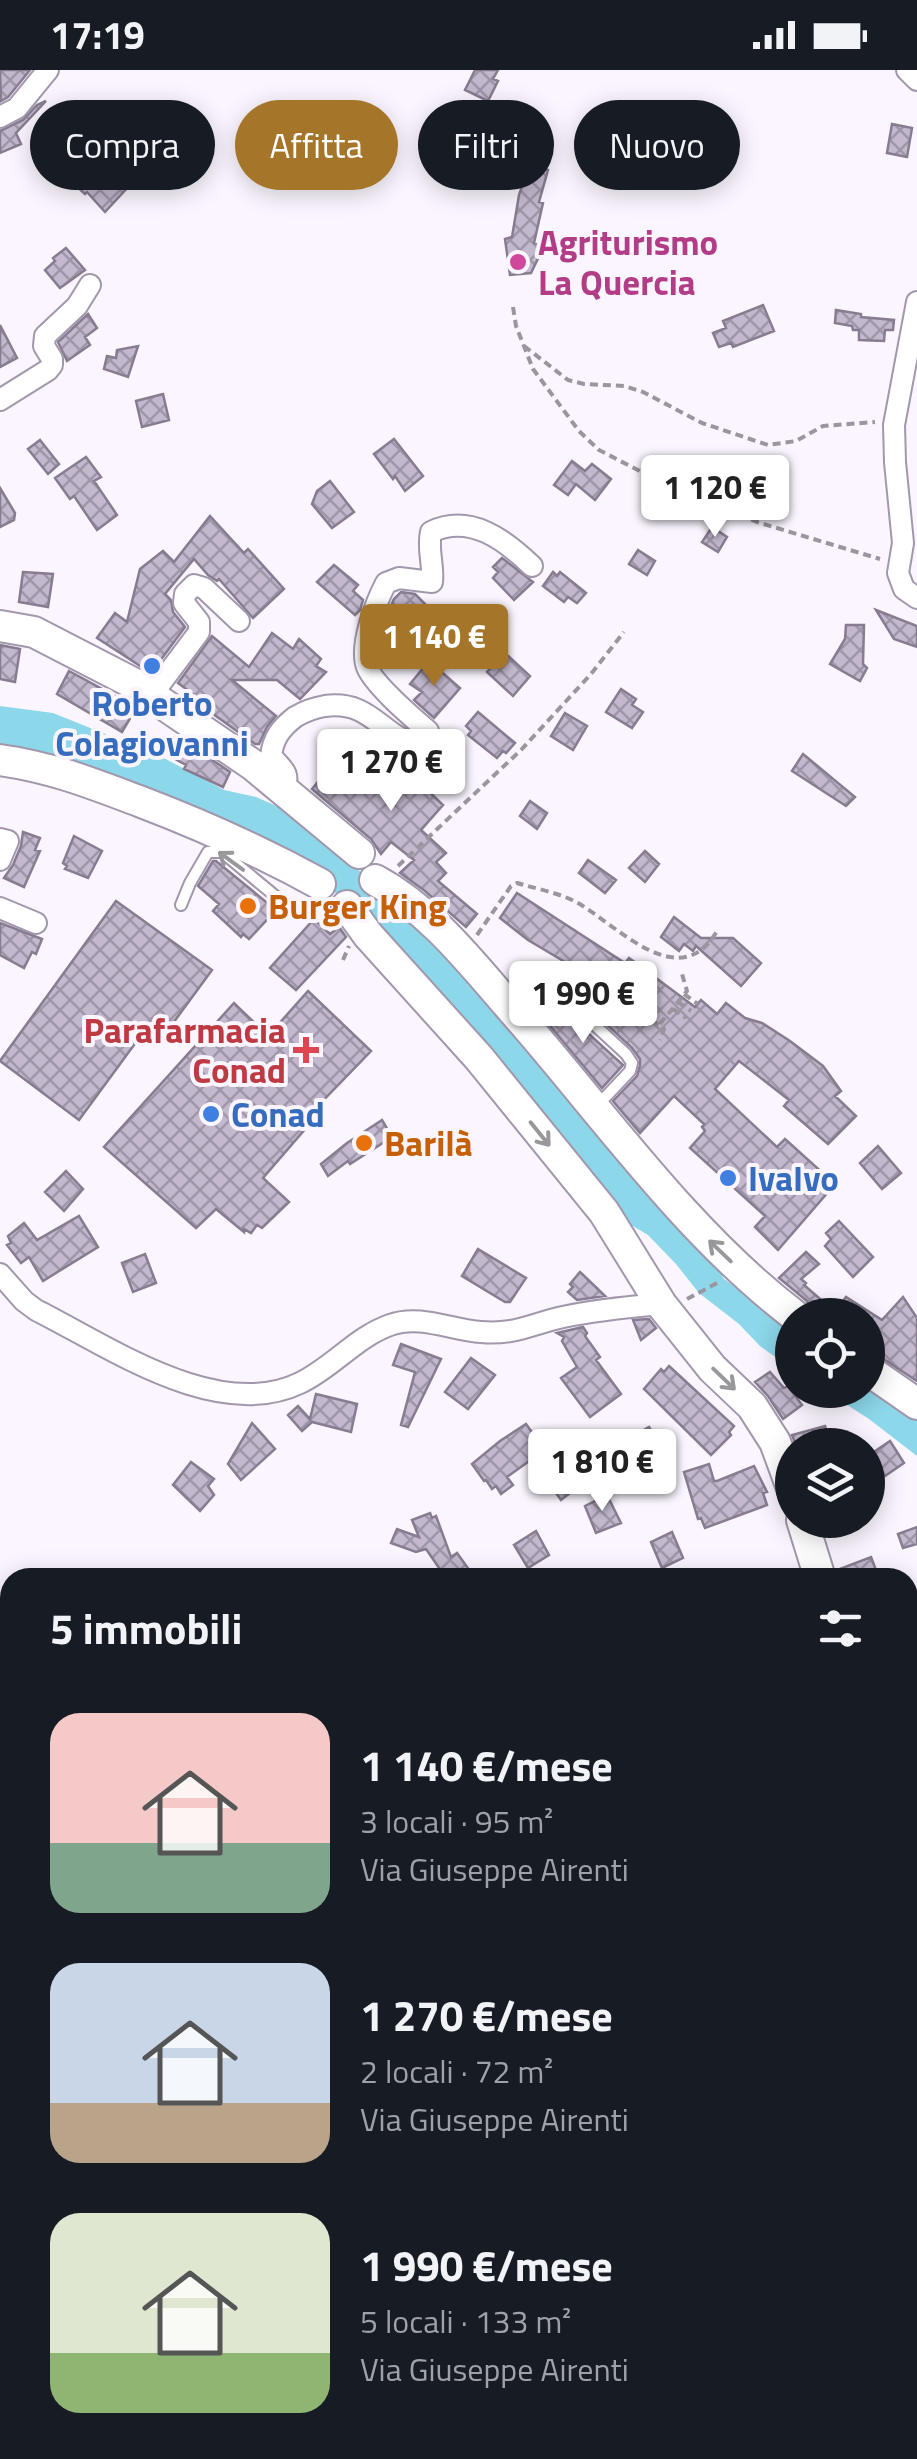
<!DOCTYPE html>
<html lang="it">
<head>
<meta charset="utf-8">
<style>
	body { margin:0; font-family:"Titillium Web",sans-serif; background:#242831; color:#f1f3f6; height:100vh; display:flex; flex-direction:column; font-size:38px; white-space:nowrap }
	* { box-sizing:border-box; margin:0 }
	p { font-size:32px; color:#9ea1a6 }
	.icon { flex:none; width:55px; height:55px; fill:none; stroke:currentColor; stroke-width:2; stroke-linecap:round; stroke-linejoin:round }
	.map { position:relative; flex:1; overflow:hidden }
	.panel { position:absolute; left:0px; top:1498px; width:918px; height:892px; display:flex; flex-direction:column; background:#171b24; border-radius:30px 30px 0 0; box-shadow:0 5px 25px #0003 }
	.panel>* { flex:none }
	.top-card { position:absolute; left:30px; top:30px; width:858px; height:90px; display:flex; gap:20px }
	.controls { position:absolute; left:775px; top:1228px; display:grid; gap:20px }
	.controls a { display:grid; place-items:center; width:110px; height:110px; border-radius:50%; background:#171b24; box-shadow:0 5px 25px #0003; font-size:50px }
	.price { position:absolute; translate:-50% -85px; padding:0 22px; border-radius:10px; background:#fff; color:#222; font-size:32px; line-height:65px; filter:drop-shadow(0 2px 5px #0008) }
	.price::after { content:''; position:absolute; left:50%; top:60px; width:30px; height:22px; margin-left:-15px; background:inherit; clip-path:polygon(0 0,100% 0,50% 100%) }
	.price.current { background:#a57529; color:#fff }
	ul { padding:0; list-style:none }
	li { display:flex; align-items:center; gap:30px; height:250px; padding:0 50px }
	li span { display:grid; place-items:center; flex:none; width:280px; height:200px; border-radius:30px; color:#555 }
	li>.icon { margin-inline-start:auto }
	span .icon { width:120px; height:120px; fill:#fffc; stroke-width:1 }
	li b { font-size:42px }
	h2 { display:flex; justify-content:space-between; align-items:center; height:120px; padding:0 50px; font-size:42px }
	.pill { padding:0 35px; border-radius:45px; background:#171b24; box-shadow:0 5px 25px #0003; font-size:35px; line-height:90px }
	.pill.current { background:#a57529; color:#fff }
	.status { display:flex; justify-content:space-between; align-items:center; height:70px; padding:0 50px; background:#171b24; direction:ltr }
	.status svg { height:28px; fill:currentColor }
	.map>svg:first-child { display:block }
</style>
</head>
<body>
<div class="status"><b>17:19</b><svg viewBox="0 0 49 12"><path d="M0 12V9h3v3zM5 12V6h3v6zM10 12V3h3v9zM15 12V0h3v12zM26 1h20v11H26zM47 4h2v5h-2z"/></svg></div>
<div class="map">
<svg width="917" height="2389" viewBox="0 0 917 2389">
	<defs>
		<pattern id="building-cross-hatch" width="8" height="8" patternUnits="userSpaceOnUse" patternTransform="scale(2.5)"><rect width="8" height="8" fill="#c3b8ce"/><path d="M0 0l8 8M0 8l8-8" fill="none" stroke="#9f96a8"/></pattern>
	</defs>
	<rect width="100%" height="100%" fill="#faf5fe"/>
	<path fill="#8cd7e9" d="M0,636L53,643L160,686L224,720L256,727L286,740L438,866L717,1195L724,1209L792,1255V1299L760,1276L739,1254L699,1223L676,1194L648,1165L628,1153L372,855L301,792L0,677Z
		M868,1308L917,1343V1386L869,1349L824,1320H868Z"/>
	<path fill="url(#building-cross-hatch)" stroke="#877c90" stroke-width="2.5" d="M0,0H30L8,27L1,31Z
		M475,0H498L493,9L498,11L488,31L465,20Z
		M46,31L16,63L21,74L0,83V61L23,50L37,35Z
		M892,54L912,58L907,87L887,83Z
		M91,80L118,108L120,105L130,115L105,142L87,122L85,124L74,114L81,107L71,96Z
		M529,95L548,100L539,132L543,133L534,173L544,176L531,203L510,205L505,169L512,167L519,125Z
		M66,178L85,200L60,218L45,200L55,191L53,188Z
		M763,235L774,261L733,277L731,273L719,277L713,263L726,258L723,251Z
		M836,240L861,244V247L894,250L893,260H885L884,271L859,270V260H853L852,256L835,253Z
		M88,244L97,258L85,267L90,275L67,291L58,272Z
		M0,255L17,288L0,297Z
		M138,276L128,307L104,299L107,286L116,288L117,280Z
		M163,324L169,350L142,357L136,331Z
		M394,369L423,406L405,421L395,406L393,409L374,384Z
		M40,370L59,394L48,404L28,379Z
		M86,387L101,407L94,411L117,445L97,460L74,426L70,429L55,408Z
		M572,391L585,401L592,394L611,409L595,430L576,414L568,425L554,415Z
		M330,411L354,442L332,458L312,434L317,421Z
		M0,418L15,443L14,450L0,457Z
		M210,446L244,483L248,479L284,519L253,548L219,509L217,511L208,505L194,489L165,524L171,530L173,542L185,557L151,603L97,568L115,543L127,552L140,499L163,481L174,492Z
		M712,457L727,467L718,482L702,472Z
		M638,480L655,491L647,505L629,494Z
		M502,488L533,512L514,530L493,508L498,502L493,497Z
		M334,495L358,515L353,521L363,530L360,540L355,545L317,512Z
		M23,502L53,504L48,537L19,532Z
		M553,502L557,506L560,502L586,523L577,533L568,527L564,532L543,516Z
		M401,522L415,524L435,544L414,564L390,538L394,529Z
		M876,540L917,556V577L894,569Z
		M846,555H864L863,594L867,598L860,611L830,594L845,569Z
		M272,563L293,579L299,569L321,589L316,596L326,602L300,629L277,610H232L276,646L267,657L259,674H255L202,636L205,633L178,613L212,566L249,597Z
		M0,575L20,579L15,612L0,609Z
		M505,583L530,606L513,626L487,602Z
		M429,591L460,618L434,648L414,630L422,622L410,614Z
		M69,601L128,633L122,641L131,647L122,662L57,624Z
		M621,619L636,629L632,635L643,642L632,658L606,642Z
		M478,642L515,673L506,683L503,681L497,688L468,665L471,661L466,656Z
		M565,643L587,656L573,680L551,666Z
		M357,664L362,669L364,666L419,712L443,735L421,760L446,783L436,792L446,803L438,811L477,844L466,857L425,821L400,803L414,790L391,772L381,784L371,769L312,719Z
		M189,674L230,702L223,717L184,699L186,695L177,690Z
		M803,684L855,727L846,736L792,701Z
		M530,731L547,743L537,759L520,746Z
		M23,762L40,768L35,780L40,781L24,817L4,808L13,795L21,776Z
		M74,766L102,781L88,808L65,799L67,796L63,793Z
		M645,781L659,794L645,812L629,798Z
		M588,790L616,810L605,823L579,803Z
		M213,791H216L276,840L249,869L243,864L241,867L213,841L219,834L198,816Z
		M517,823L625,893L629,888L695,937L701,930L717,944L726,933L745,948L762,953L790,971L823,996L841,1021L835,1026L856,1046L828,1074L784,1036L789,1030L739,991L715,1019L777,1077L785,1069L835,1114L778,1180L755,1157L765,1146L690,1078L705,1061L702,1057L704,1054L674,1026L640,1063L613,1031L637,1006L640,995V989L632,978L570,920L552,907L565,892L528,870L500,848Z
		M116,831L212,900L157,975L142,964L79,1050L0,991Z
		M674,847L701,868H733L761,893L741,916L696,876L693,881L684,874L679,881L661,867Z
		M314,849L330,864L339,857L346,867L296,920L270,898Z
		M0,853L42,869L36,884L32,882L24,898L0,885Z
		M308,921L371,981L315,1039L319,1043L263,1108L289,1132L262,1158L257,1155L251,1163L244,1159V1162L216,1139L196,1158L104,1077L234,933L268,966Z
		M555,933L623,995L602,1018L541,945Z
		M382,1050L392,1067L350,1094L348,1091L328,1106L321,1094L347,1073Z
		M878,1076L901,1103L882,1119L860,1093Z
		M66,1101L83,1119L64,1141L45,1122Z
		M79,1146L98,1177L43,1211L29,1187L21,1193L7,1175L11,1173L8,1166L24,1153L37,1170Z
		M839,1151L873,1187L853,1207L825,1176L831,1169L826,1163Z
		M478,1179L526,1208L510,1232H505L462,1206Z
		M806,1182L819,1194L801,1209L806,1213L804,1215L835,1242L846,1227L882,1250L903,1227L917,1248V1311L868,1279V1245H812L807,1231L779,1208Z
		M145,1184L156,1213L133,1222L122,1193Z
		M580,1202L605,1226L577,1230L568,1222L573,1217L570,1214Z
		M649,1249L656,1258L641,1270L633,1250Z
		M583,1257L587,1263L585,1266L600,1287L596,1290L621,1324L590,1347L561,1308L577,1297L562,1271L564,1267L557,1263Z
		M401,1274L441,1289L408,1357L401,1355L415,1302L393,1295Z
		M471,1288L495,1305L468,1339L445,1322Z
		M669,1296L734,1356L729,1362L731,1365L711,1385L644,1319L661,1299L664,1302Z
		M770,1302L784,1318L788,1316L802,1335L783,1349L768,1326L755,1312Z
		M316,1324L357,1334L351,1362L312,1352L302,1361L288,1345L298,1336L310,1349Z
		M252,1353L275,1379L241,1410L228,1394Z
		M526,1354L555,1394L566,1386L579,1403L573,1407L579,1416L561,1430L532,1389L507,1407L513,1415L501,1424L496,1416L492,1419L486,1410L484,1411L472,1394L500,1371Z
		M825,1356L831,1375H796L792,1365Z
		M649,1357L661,1375L647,1383L649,1387L635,1396L624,1381L628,1378L625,1371Z
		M890,1371L904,1393L885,1406L881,1400H873L868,1390V1386Z
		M191,1392L214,1409L208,1416L214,1425L200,1441L173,1415Z
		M709,1394L714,1411H717L754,1396L767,1422L763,1423L767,1435L705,1458L701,1448L698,1449L684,1402Z
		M607,1425L621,1453L596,1463L585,1436Z
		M430,1443L432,1448L436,1446L451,1487L457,1483L475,1508H446L426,1479L416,1482L391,1473L397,1459L419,1467L412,1450Z
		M917,1457V1474L903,1478L898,1464Z
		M536,1461L549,1485L528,1498L514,1475Z
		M672,1462L683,1488L662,1498L651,1472Z
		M871,1487L879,1508H838L837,1500Z"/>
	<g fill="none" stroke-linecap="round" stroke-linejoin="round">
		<g stroke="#a297ac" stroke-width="14">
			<path id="lane" d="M181,835L190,813L208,782H222L297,844
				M524,948L552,923L562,925L626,984L632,993L630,1001L596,1037"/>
		</g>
		<g stroke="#a297ac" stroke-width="24">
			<path id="street" d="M907,0L917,10
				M0,47L17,38L48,0
				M917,232L894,355L895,392L903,473L898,503L904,519L917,528
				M0,330L48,300L52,295V289L44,276L45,266L77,236L90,215
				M151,626L199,562V552L184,533L185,524L194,515L204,518L239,551
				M284,720C291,702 282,699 271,686C273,668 281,658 295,647C305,641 313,638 325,636C371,630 380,665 418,676L426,671L428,661C413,648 374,615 367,597C359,576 376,532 386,513L399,508L432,512C434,496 427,479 431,462C470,443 505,470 532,496
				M0,769L8,771L0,790
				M0,838L36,853
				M0,1204L24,1231L36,1240C108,1276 217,1353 300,1313C332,1298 356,1267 390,1255C420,1244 451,1260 481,1262C515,1265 531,1254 563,1247C595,1240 628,1237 661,1234
				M908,1580L917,1577
				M0,2337L10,2349
				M366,2380L369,2382L372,2389
				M526,2380L533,2389
				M663,2380L674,2389
				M490,2389V2380"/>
		</g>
		<g stroke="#a297ac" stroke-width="34">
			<path id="secondary" d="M0,556L34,562L131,612L253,695L359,783
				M0,690C51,697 91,713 139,731C202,755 262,782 320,814
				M375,810C429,839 469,890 508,935C600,1039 684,1161 794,1245
				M347,836L368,865L479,988L604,1142L661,1234L712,1298L752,1336L775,1372L792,1418
				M868,1300L917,1334
				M802,1450L820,1508
				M908,1726L917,1725
				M908,2126L917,2141"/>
		</g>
		<path stroke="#9a959e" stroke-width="4" stroke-dasharray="8 5" stroke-linecap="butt" d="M513,237L516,256L533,299L579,361L599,380L659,411L757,452L880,489
			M524,276L568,310L584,314L624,316L643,322L702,353L768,375L796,371L823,356L875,352
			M398,796L521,680L591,604L624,562
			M477,865L511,816L517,813C537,819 560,823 578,833C619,857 680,925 717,861
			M343,890L349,876
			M600,911L664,959L660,970
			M684,924L698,934
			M678,932L691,941
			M673,939L686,948
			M660,954L687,921L682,904
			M687,1229L719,1212
			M155,2380L162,2389"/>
		<use href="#lane" stroke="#fff" stroke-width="10"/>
		<use href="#street" stroke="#fff" stroke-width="20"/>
		<use href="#secondary" stroke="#fff" stroke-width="30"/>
	</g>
	<defs><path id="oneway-shaft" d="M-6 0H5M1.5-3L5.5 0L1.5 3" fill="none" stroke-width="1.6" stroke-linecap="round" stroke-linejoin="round" transform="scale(2.5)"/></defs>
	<g stroke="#9a979c">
		<use href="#oneway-shaft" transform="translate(231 791) rotate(-144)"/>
		<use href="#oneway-shaft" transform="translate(540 1064) rotate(51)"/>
		<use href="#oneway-shaft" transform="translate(720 1181) rotate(-136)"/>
		<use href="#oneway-shaft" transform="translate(724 1309) rotate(44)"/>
	</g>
	<circle fill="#d1479c" stroke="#faf5fe" stroke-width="4" cx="518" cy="192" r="10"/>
	<g fill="#3f7fe0" stroke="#faf5fe" stroke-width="4">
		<circle cx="152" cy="596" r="10"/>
		<circle cx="211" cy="1044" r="10"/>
		<circle cx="728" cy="1108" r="10"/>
	</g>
	<g fill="#e8710a" stroke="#faf5fe" stroke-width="4">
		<circle cx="248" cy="836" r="10"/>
		<circle cx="364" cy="1073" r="10"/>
	</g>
	<path fill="#e0444e" stroke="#faf5fe" stroke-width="4" d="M301 965h10v10h10v10h-10v10h-10v-10h-10v-10h10z"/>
	<g text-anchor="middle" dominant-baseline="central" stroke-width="8" stroke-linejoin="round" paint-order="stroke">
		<g font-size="35" font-weight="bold" fill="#b23c85" stroke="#faf5fe" text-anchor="start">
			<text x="538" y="172">Agriturismo<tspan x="538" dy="40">La Quercia</tspan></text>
		</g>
		<g font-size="35" font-weight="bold" fill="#366cbe" stroke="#faf5fe" text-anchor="start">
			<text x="152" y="633" text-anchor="middle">Roberto<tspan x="152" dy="40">Colagiovanni</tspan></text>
			<text x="231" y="1044">Conad</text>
			<text x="748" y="1108">IvaIvo</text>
		</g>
		<g font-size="35" font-weight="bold" fill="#c56008" stroke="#faf5fe" text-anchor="start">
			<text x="268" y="836">Burger King</text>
			<text x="384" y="1073">Barilà</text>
		</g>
		<g font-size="35" font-weight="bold" fill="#be3a42" stroke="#faf5fe" text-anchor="end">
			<text x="286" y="960">Parafarmacia<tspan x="286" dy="40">Conad</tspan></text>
		</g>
	</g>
</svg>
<div class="controls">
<a><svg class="icon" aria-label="locate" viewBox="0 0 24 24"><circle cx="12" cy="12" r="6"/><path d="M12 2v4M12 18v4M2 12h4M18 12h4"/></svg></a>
<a><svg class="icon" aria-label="layers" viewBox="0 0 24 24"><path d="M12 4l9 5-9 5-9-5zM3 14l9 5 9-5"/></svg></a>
</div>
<b class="price" style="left:715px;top:470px">1 120 €</b>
<b class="price current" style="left:434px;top:619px">1 140 €</b>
<b class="price" style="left:391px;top:744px">1 270 €</b>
<b class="price" style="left:583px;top:976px">1 990 €</b>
<b class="price" style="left:602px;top:1444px">1 810 €</b>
<div class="top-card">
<a class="pill">Compra</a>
<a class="pill current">Affitta</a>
<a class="pill">Filtri</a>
<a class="pill">Nuovo</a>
</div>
<section class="panel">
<h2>5 immobili<svg class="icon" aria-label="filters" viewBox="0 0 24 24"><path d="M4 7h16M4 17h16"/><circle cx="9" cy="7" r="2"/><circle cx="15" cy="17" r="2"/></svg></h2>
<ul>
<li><span style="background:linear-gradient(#f6c9c9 65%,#7fa58c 0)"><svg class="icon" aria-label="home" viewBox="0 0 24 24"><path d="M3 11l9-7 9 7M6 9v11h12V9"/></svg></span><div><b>1 140 €/mese</b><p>3 locali · 95 m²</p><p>Via Giuseppe Airenti</p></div></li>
<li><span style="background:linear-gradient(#c9d6e8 70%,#b9a48a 0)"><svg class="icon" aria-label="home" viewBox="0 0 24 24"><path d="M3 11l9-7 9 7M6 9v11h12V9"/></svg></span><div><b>1 270 €/mese</b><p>2 locali · 72 m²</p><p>Via Giuseppe Airenti</p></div></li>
<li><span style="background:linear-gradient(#dfe7d0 70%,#8fb573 0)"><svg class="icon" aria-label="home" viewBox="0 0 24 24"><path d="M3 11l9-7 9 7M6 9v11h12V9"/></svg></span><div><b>1 990 €/mese</b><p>5 locali · 133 m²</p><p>Via Giuseppe Airenti</p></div></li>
</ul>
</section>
</div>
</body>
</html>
